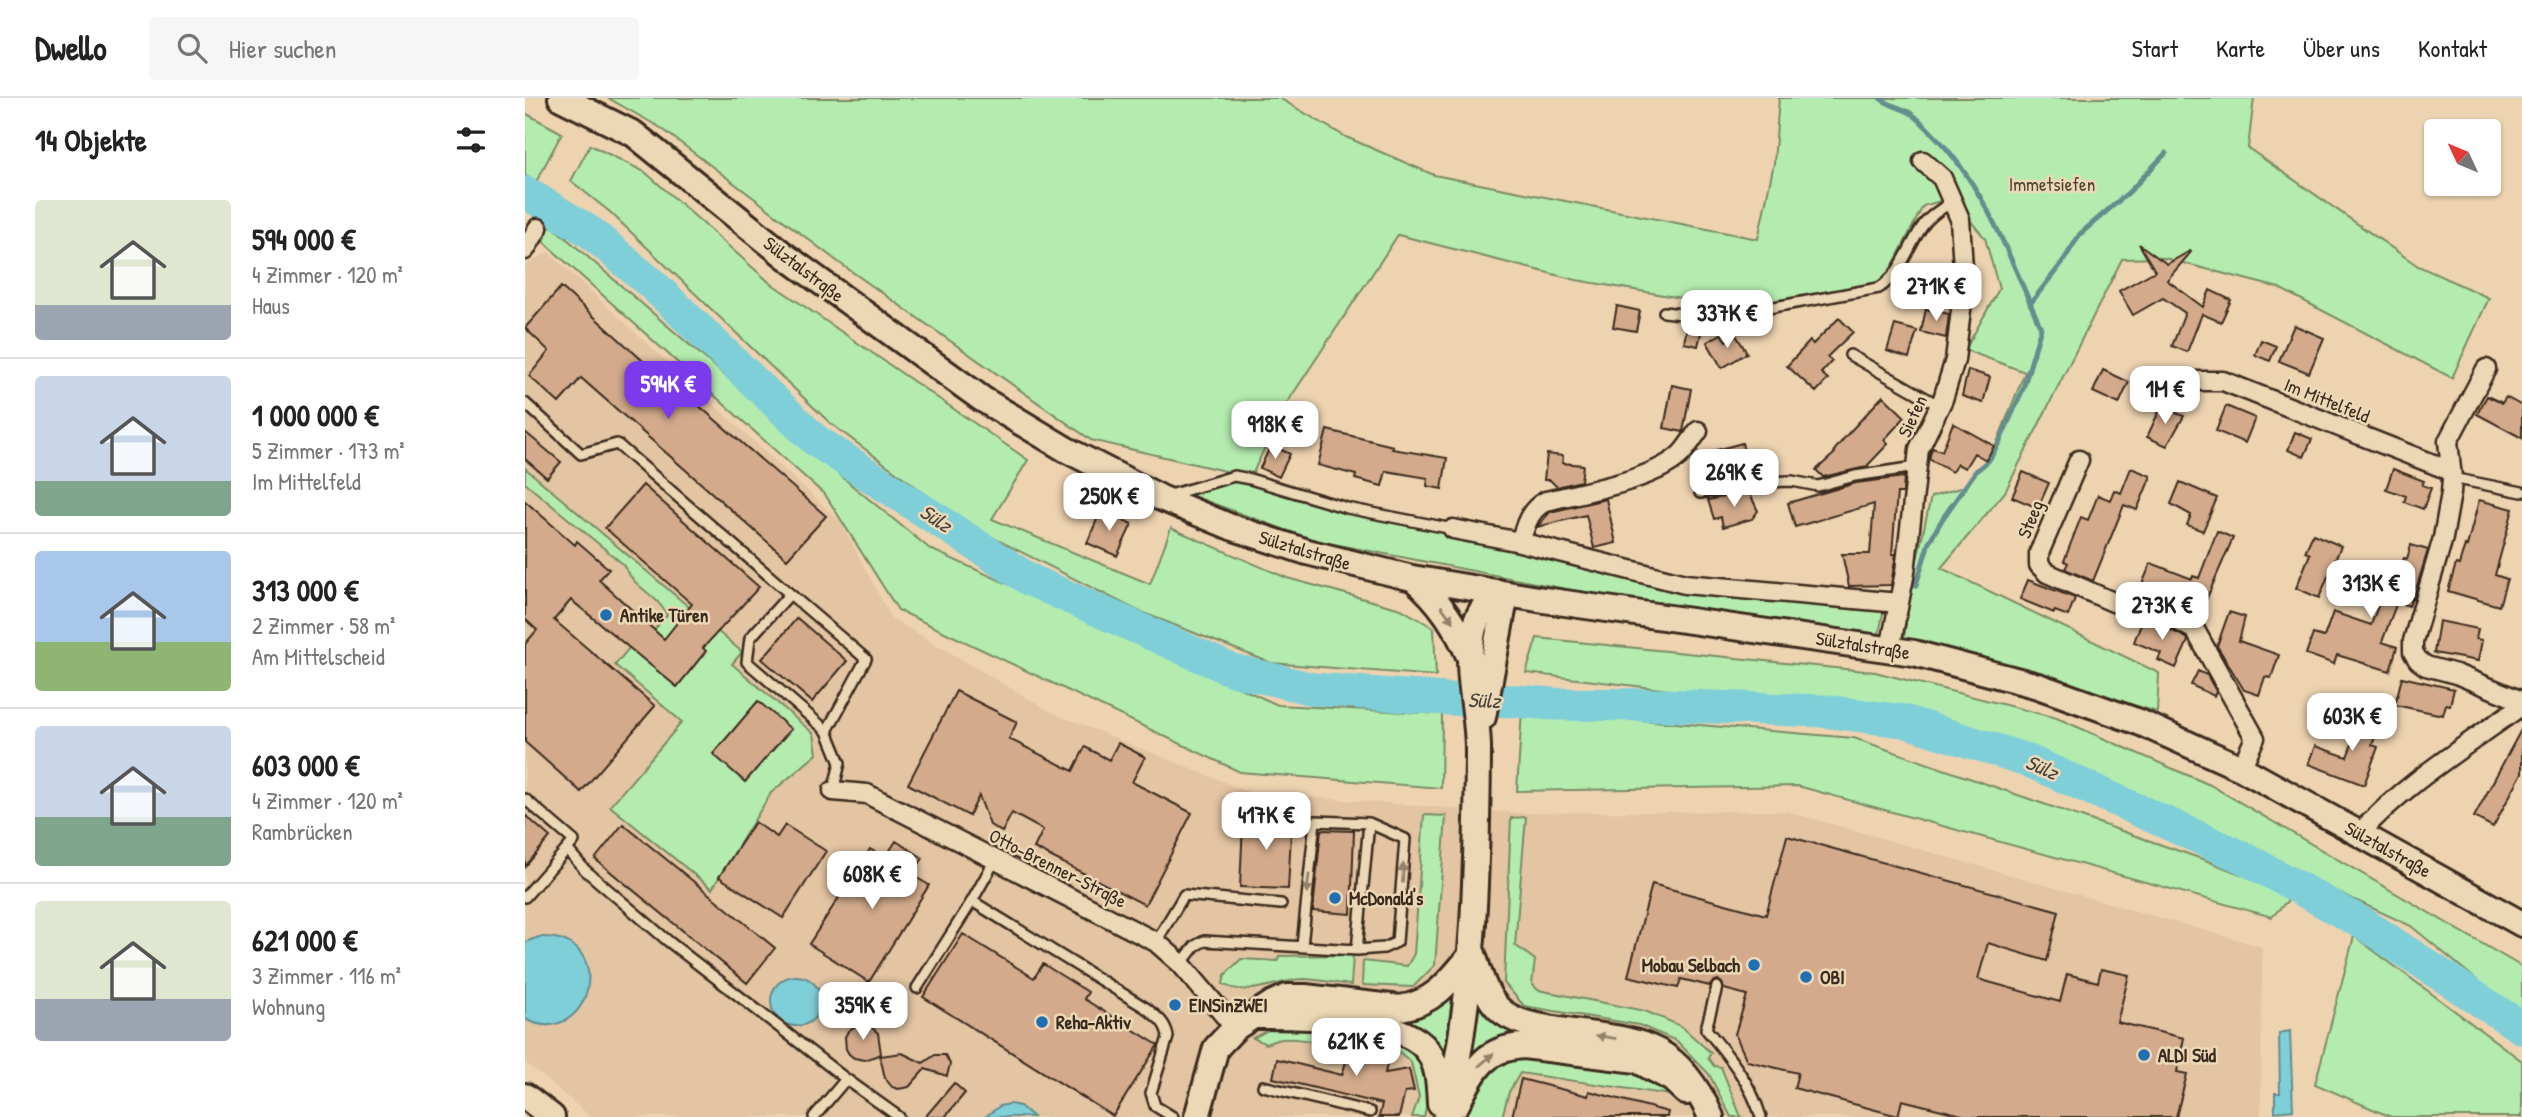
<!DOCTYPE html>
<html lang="de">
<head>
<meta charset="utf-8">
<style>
	body { margin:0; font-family:"Patrick Hand",sans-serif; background:#f6f6f6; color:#222; height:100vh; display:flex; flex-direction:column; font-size:26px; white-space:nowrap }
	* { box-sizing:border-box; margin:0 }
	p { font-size:23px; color:#767676 }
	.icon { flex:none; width:38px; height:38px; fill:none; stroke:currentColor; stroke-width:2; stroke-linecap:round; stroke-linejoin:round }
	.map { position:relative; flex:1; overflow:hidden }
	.drawer { display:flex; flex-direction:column; background:#fff; width:525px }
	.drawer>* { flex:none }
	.needle { width:46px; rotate:314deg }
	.fabs { position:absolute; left:1899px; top:21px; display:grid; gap:14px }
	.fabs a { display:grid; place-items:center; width:77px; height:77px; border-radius:7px; background:#fff; box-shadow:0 2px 5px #0004; font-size:35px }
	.price { position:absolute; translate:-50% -60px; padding:0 16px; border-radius:14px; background:#fff; color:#222; font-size:23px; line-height:46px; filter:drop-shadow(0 2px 4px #0008) }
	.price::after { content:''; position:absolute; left:50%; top:42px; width:21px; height:16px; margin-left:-10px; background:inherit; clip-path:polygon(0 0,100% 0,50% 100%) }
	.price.active { background:#7c3aed; color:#fff }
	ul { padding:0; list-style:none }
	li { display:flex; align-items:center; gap:21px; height:175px; padding:0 35px }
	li+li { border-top:2px solid #e0e0e0 }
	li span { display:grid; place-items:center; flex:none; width:196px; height:140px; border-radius:7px; color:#555 }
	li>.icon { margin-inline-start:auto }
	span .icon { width:84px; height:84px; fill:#fffc; stroke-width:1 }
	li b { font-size:30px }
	h2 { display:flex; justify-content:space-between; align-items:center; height:84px; padding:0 35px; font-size:30px }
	header { display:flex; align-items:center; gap:42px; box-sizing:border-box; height:98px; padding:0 35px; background:#fff; border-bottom:2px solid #e0e0e0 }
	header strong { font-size:33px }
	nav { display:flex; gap:38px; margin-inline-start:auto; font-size:24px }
	.search { width:490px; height:63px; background:#f6f6f6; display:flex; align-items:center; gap:18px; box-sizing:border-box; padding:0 24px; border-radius:7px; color:#767676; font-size:26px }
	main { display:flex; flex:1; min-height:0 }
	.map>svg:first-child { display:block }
</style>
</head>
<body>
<header>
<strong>Dwello</strong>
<div class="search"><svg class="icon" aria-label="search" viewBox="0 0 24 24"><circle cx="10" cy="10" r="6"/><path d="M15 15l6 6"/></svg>Hier suchen</div>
<nav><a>Start</a><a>Karte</a><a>Über uns</a><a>Kontakt</a></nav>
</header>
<main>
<section class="drawer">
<h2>14 Objekte<svg class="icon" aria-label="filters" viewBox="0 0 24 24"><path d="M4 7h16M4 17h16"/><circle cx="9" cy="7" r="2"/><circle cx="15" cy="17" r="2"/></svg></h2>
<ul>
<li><span style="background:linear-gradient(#dfe7d0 75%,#9aa5b1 0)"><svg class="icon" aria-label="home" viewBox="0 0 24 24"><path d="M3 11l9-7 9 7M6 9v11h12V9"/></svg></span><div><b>594 000 €</b><p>4 Zimmer · 120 m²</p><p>Haus</p></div></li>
<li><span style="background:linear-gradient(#c9d6e8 75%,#7fa58c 0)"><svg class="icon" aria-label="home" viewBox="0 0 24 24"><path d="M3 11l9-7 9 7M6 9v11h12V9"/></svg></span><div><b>1 000 000 €</b><p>5 Zimmer · 173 m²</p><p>Im Mittelfeld</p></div></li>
<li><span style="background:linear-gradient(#a9c7e8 65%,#8fb573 0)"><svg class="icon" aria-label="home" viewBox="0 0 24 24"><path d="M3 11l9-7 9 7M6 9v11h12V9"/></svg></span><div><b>313 000 €</b><p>2 Zimmer · 58 m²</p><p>Am Mittelscheid</p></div></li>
<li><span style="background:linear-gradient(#c9d6e8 65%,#7fa58c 0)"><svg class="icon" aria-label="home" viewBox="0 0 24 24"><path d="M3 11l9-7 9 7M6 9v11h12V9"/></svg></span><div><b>603 000 €</b><p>4 Zimmer · 120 m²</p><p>Rambrücken</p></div></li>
<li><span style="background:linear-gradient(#dfe7d0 70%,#9aa5b1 0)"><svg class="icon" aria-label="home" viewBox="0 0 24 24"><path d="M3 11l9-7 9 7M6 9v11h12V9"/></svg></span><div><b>621 000 €</b><p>3 Zimmer · 116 m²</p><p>Wohnung</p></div></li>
</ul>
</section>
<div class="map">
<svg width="1997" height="1019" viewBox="0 0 1997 1019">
	<rect width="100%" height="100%" fill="#eed3b1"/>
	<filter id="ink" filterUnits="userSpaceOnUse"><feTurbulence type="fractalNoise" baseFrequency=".0143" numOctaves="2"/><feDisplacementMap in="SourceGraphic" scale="14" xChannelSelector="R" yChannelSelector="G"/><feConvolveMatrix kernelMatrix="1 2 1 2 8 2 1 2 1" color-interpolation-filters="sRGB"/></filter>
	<g filter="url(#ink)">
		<path fill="#e3c4a3" d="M23,154L315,423L366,520L528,615L726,695L990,715L1261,713L1737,849L1736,1019H66L0,964V167Z"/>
		<path fill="#b4ecaf" stroke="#788b66" stroke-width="2" d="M83,0H754L821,39L909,77L1233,141L1249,65L1254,0H1729L1723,50L1893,168L1964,200L1927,280L1754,190L1639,160L1597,161L1480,394L1416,470L1634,575L1632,614L1379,540L1385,493L1406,399L1438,389L1463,361L1471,347L1500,274L1440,252L1474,191L1460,140L1426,100L1398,108L1361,181L1302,201L1230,213L1201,215L1203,208L1051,182L873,137L758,311L726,379L566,342L316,166L136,30Z
			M0,15L37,35L11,84L0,77Z
			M65,47L120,74L244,184L503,362L467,421L625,486L646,430L762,480L876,511L909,530L911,578L746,565L611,512L441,426L305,325L85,114L46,83Z
			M27,128L329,389L405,451L753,607L917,616L916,690L715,674L373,512L301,398L13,139Z
			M0,370L217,554L207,566L289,636L292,656L246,695L187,791L85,708L157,624L90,567L104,550L112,552L142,517C131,495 109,491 98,466L0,385Z
			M708,381L931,438L1152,491L1360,505L1354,536L1072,497L788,442L665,397Z
			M1012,540L1350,574L1532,620L1685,687L1997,869V919L1886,828L1701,742L1483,653L1280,608L1001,575Z
			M997,612L1329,640L1680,762L1768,797L1747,819L1273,688L992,693Z
			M899,717L921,718L910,867L888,889L837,887L838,863L882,868L889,856Z
			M1001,719L990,847L1010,862L1007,886L1013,892L1120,913L1156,928L1186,955L1183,960L1189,968L1196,969L1216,1019H1206L1184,976L1152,943L1114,927L999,908L979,885L986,720Z
			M1829,838L1997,963V1019H1866L1790,986Z
			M828,857L826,887C810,885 793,881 777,881C750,883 722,900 698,886L700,877L716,861L753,863L754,858Z
			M929,886L918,974L906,946L860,915Z
			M951,887L999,935L1000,942L937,981Z
			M776,927L864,936L893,955L907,980L899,1019H887L894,999L886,964L867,948L827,939L822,953C796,947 765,933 741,946L728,940L747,930Z
			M985,956L1106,968L1153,998L995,975L984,994L977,1019H941L953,976Z"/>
		<path fill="#7fcfd8" stroke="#648d8e" stroke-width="2" d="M14,839C96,835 65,955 0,921V844Z
			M246 903a25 25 0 1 1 50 0a25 25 0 1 1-50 0Z
			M1765,933L1768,1012L1750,1014V995H1755L1754,935Z
			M485,1006L495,1008L508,1019H460L475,1008Z"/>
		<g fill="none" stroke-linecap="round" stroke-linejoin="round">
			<path stroke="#648d8e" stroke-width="5" d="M1355,0C1366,9 1377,9 1387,16C1394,21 1401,29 1407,35C1460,87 1486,163 1516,230L1498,291L1475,343L1464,362L1451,373L1418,420L1404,444L1391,487
				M1505,206L1537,165L1555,136L1604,94L1641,55"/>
			<path stroke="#7fcfd8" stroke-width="33" d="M0,94L65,134L128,187L290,342L505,482L707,572L788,591L921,601L991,603L1028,606L1137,607L1298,613L1379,623L1502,662L1719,760L1839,826L1997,930"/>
		</g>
		<path fill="#d3ab8c" stroke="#3b2a1e" stroke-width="2" d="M1614,146L1642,166L1665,153L1666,154L1642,182L1678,209L1685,192L1706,202L1696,224L1677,216L1662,254L1647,248L1660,215L1638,200L1608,217L1594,193L1630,173Z
			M36,189L147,289L149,286L301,418L262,461L56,280L34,305L4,278L24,253L0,230Z
			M1092,208L1115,213L1111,233L1088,229Z
			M1401,211L1424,216L1421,240L1396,234Z
			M1314,220L1328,234L1302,259L1307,263L1296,275L1303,281L1291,294L1262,268L1285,243L1288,246Z
			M1370,227L1392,233L1384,260L1362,253Z
			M1769,227L1799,240L1784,275L1754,263Z
			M1162,229L1177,231L1173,248L1159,245Z
			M1196,236L1201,243L1211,237L1222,255L1197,270L1182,244Z
			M1736,242L1751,248L1745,263L1730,257Z
			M1443,272L1465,279L1458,305L1437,298Z
			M1578,272L1604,284L1594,306L1568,294Z
			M1147,287L1166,291L1158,334L1139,330Z
			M1358,298L1380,319L1359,342L1363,346L1341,369L1298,379L1291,372L1310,355L1309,353L1321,338Z
			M1962,298L1977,305L1981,299L1997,308V340L1952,316Z
			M1701,308L1730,320L1720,345L1691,333Z
			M1636,309L1659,318L1642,348L1622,339Z
			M1428,325L1469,348L1461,362L1449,355L1440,370L1432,366L1427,374L1404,361L1407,350L1417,353Z
			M802,332L868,348L867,351L922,360L917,391L902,388L903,380L861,373L857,388L830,381L831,377L793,367Z
			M0,334L36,364L22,380L0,361Z
			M1770,334L1787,341L1779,359L1763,352Z
			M1217,345L1222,367L1216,368L1220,380L1196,384L1188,353Z
			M746,347L765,356L754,379L735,370Z
			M1022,356L1038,358L1037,365L1058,367L1056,383L1032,389L1025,382H1019Z
			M1606,370L1626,378L1612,412L1599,407L1568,483L1540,471L1543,465L1539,463L1556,419L1563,422L1573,397L1585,402L1589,392L1596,395Z
			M1868,371L1899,383L1897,387L1906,390L1898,411L1879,404L1881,398L1861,391Z
			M1498,374L1524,385L1513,410L1487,399Z
			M1379,379L1378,395H1372L1367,456H1371L1366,487L1324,488L1317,456H1345L1349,406L1270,429L1263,405L1331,385Z
			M1655,384L1692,400L1678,433L1662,427L1666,417L1646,406Z
			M118,387L234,489L178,550L181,553L152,589L46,502L29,522L130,608L56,694L0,644V546L12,532L0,521V403L50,447L52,443L84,471L74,482L139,541L167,506L80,430Z
			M1224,394L1233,413L1227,421L1198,429L1196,419L1189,421L1183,402Z
			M1081,401L1091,445L1069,450L1061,417L1012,429L1025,414Z
			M1954,402L1988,411L1970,477L1982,481L1974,508L1923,493L1931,466L1934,467L1940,447L1942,448Z
			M576,412L607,426L592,458L562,445Z
			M1692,433L1708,440L1678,509L1659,502L1655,511L1645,506L1612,498L1626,465L1667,481L1668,478L1674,480Z
			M1788,436L1816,448L1794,500L1771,490L1785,456L1780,454Z
			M1886,447L1903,452L1888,501L1887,500L1884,508L1872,504L1857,544L1872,549L1865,573L1812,557L1809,566L1781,556L1788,536L1799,539L1808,514L1846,527L1857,496L1841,490L1846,475L1871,483L1879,460L1882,461Z
			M1503,482L1550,500L1543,518L1530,513L1529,515L1495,501Z
			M1704,514L1720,519L1714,543L1754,557L1746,580L1740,579L1734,597L1719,592L1692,548Z
			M272,520L322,563L287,604L237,561Z
			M1617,523L1638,528L1662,540L1663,543L1651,570L1633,562L1636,555L1609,544Z
			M1914,523L1953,531L1951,541L1957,542L1953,563L1909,555Z
			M1673,573L1682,577L1691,593L1689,598L1666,587Z
			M1877,579L1929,591L1925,607L1921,606L1918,617L1870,607Z
			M431,593L492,624L484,641L548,673L560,649L584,662L593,645L620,659L607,684L667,715L620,807L509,750L518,732L487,715L477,734L465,727L454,698L444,718L383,686Z
			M233,603L266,631L220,684L188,656Z
			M1840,612L1858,619L1847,647L1853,649L1839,687L1783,666L1790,648L1822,659Z
			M1997,630V675L1968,729L1949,719Z
			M725,716L767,718L763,791L715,789L718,725H725Z
			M0,717L25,739L0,769Z
			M230,724L252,739L260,727L301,753L258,820L194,779Z
			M98,726L250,850L222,885L70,761Z
			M796,732L829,733L826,816L788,813Z
			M1262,738L1534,813L1522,863L1463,845L1453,881L1535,904L1542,876L1573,884L1576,871L1604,877L1592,924L1659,940L1652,974L1662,976L1651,1019H1445L1377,1002L1373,1018L1269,990L1273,975L1222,963L1210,936L1222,897L1199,891L1197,885L1193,882L1188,884L1185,888L1156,881L1153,890L1103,878L1127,786L1241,817Z
			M371,743L398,760L387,777L404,787L344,884L284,846L345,751L360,760Z
			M438,836L509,880L518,866L563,894L559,901L633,947L588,1018L398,899Z
			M333,926L344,927L353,935L356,956L340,962L329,960L324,956L321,951L320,939L323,933Z
			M828,941L866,949L860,975L884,971L889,993L880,994L874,1019H854L857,1006L748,980L752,961L817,977Z
			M377,955L398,965L410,957H420L425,966L422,978L400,971L384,989L373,991L367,989L360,980L355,958Z
			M996,981L1063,998L1064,993L1143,1014L1142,1019H987Z
			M429,985L440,995L420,1019H400Z"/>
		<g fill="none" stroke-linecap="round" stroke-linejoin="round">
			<g stroke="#3b2a1e" stroke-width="14">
				<path id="lane" d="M1139,214L1199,221L1238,211L1354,190C1377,175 1382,151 1397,129C1404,118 1416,111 1427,104
					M1325,257L1415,308
					M0,305L56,356L92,346L265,496
					M1927,380L1997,394
					M1175,395L1238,384L1267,383L1293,388L1330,378L1391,369
					M645,397L709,378L725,381L822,410L928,431
					M302,633L222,564L225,540L265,496L341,561L302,633L315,665L308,693
					M0,701L49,743L0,799
					M42,751L60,772L143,843L321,981L289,1019
					M470,762L447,803L621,910C632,919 641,924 643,939L626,995L630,1008L648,1019
					M631,844L659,797L756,806
					M832,852L844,725
					M656,866L670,848L679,843L832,852L859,850L872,844L880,741L844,725L790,723L777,848
					M1192,889L1181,931C1203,957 1226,985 1236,1019
					M392,890L447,803
					M321,981L374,1019
					M738,988L845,1014"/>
			</g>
			<g stroke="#3b2a1e" stroke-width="23">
				<path id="street" d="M0,152L13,130
					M1961,271L1923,343L1927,380L1926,395L1918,440L1888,543V554L1893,562L1901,568L1931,576L1997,603
					M1660,283H1698L1926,373
					M1554,362L1514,455V467L1522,475L1588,504L1642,517L1670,532L1730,640L1716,670
					M928,431L995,444L1160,486L1374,505
					M995,444C1001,426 1004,412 1021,403C1057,394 1131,382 1157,355C1163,348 1168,340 1173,333
					M1365,551L1380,474L1394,351L1418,301L1430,262L1439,187L1435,121L1417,80L1398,63
					M308,693L342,696L631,844L656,866L710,930
					M1835,735C1880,685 1944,646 1997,607"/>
			</g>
			<g stroke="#3b2a1e" stroke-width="30">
				<path id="secondary" d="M36,0L109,36L259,157L457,301L542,352L636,400L706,429L782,454L887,480L1019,502L1389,555L1513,588L1614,624L1716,670L1997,826
					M888,480C915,503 931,528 945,560
					M958,619L981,496
					M948,856C954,874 960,897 973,910C986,923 1006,927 1023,930C1104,944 1148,934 1186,1019
					M729,918C771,918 885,916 906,958C914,973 914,989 915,1005
					M0,998L27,1019
					M932,1006C949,973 958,950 999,948L1112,962L1147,981L1161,994
					M672,1019L691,950L710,930L748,905L762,899H780L875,910C910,905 926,881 947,856
					M921,1019C949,899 952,778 953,655C954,617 940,577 947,539C950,520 958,507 973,494"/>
			</g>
			<use href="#lane" stroke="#ecd8b6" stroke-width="9"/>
			<use href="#street" stroke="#ecd8b6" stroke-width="18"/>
			<use href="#secondary" stroke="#ecd8b6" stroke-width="24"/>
		</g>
		<defs><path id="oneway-solid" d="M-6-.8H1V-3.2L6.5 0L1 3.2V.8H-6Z" transform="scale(1.75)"/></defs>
		<g fill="#94816a">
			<use href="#oneway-solid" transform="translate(922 516) rotate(54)"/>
			<use href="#oneway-solid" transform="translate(878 775) rotate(-87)"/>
			<use href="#oneway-solid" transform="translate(783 786) rotate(96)"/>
			<use href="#oneway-solid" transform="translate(1081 939) rotate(-171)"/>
			<use href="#oneway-solid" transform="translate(961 962) rotate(-41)"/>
		</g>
	</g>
	<g fill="#1f6fb2" stroke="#ecd8b6" stroke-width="2.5">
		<circle cx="81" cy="517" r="7"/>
		<circle cx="810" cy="800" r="7"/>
		<circle cx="1229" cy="867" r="7"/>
		<circle cx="1281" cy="879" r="7"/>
		<circle cx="650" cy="907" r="7"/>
		<circle cx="517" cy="924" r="7"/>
		<circle cx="1619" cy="957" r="7"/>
	</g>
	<g text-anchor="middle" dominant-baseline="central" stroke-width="5" stroke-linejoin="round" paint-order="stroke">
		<g font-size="19" fill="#4d4734" stroke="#ecd8b6">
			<text x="1527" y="86">Immetsiefen</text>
		</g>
		<g font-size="19" fill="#3b2a1e" stroke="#ecd8b6">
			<text transform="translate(279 171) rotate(37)">Sülztalstraße</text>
			<text transform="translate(1802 302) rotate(22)">Im Mittelfeld</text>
			<text transform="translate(1387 318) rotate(-65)">Siefen</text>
			<text transform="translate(1505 421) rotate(-68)">Steeg</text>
			<text transform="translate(780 452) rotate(17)">Sülztalstraße</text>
			<text transform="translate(1338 547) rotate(9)">Sülztalstraße</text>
			<text transform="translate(1863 751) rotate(29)">Sülztalstraße</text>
			<text transform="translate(533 770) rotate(27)">Otto-Brenner-Straße</text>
		</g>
		<g font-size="19" font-weight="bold" fill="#3b2a1e" stroke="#ecd8b6" text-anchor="start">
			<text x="95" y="517">Antike Türen</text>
			<text x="824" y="800">McDonald's</text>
			<text x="1215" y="867" text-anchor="end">Mobau Selbach</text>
			<text x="1295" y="879">OBI</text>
			<text x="664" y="907">EINSinZWEI</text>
			<text x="531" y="924">Reha-Aktiv</text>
			<text x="1633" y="957">ALDI Süd</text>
		</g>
		<g font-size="21" font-style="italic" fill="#45433a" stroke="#ecd8b6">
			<text transform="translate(411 420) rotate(33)">Sülz</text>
			<text transform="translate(959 602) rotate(2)">Sülz</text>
			<text transform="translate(1517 669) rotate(23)">Sülz</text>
		</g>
	</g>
</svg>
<div class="fabs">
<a><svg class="needle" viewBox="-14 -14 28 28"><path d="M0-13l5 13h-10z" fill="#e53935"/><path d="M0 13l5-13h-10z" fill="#767676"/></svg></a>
</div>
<b class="price" style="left:1411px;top:225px">271K €</b>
<b class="price" style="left:1202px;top:252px">337K €</b>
<b class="price active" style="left:143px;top:323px">594K €</b>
<b class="price" style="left:1640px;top:328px">1M €</b>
<b class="price" style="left:750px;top:363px">918K €</b>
<b class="price" style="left:1209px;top:411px">269K €</b>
<b class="price" style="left:584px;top:435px">250K €</b>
<b class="price" style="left:1846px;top:522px">313K €</b>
<b class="price" style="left:1637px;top:544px">273K €</b>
<b class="price" style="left:1827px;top:655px">603K €</b>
<b class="price" style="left:741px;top:754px">417K €</b>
<b class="price" style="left:347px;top:813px">608K €</b>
<b class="price" style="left:338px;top:944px">359K €</b>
<b class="price" style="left:831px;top:980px">621K €</b>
</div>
</main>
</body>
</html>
